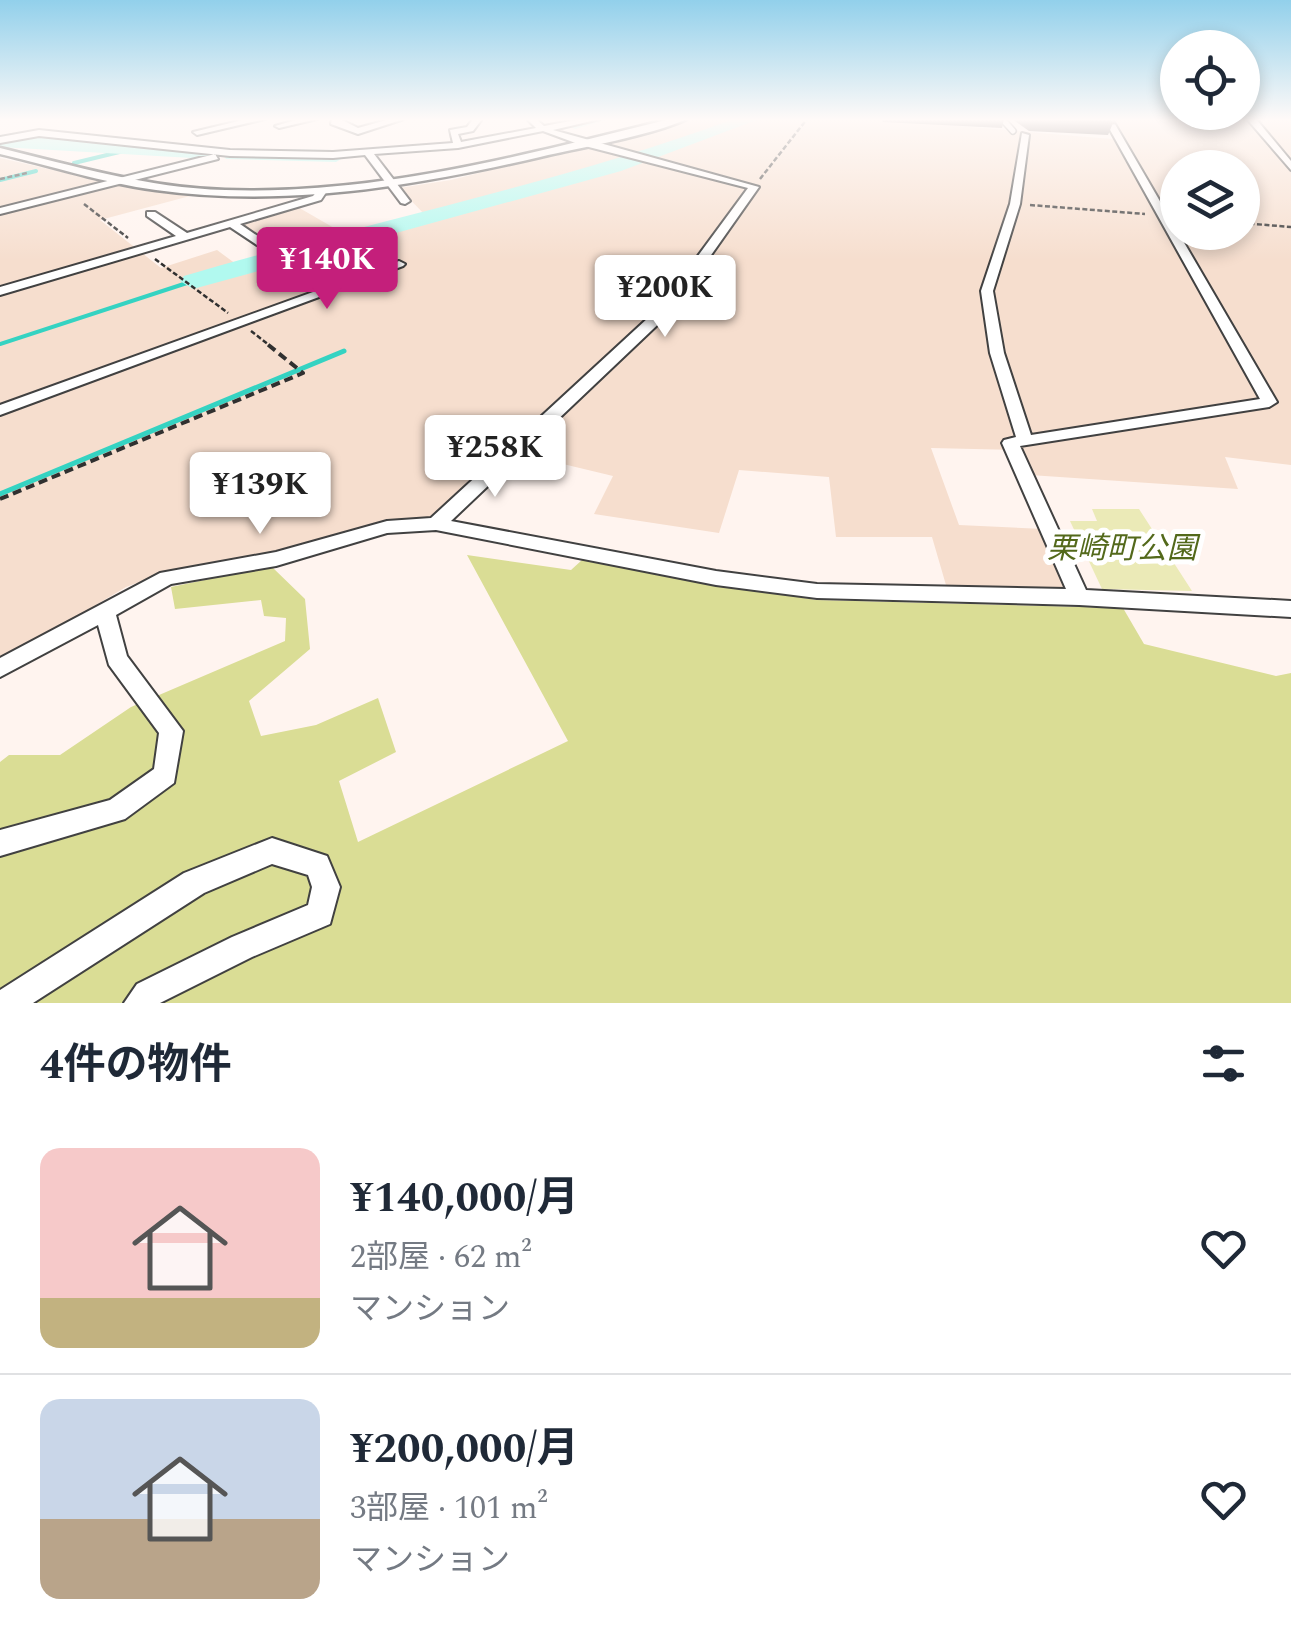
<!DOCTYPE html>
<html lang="ja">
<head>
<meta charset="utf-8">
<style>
	body { margin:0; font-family:Spectral,"Noto Sans JP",serif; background:#f2f2f3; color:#1f2937; height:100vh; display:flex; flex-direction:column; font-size:38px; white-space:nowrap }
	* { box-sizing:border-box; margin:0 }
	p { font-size:32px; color:#747a83 }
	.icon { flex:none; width:55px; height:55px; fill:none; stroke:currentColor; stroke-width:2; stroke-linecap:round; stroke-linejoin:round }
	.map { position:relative; height:1003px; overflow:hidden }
	.sheet { display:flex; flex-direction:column; background:#fff; flex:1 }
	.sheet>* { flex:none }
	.tools { position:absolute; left:1160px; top:30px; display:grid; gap:20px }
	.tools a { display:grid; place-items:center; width:100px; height:100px; border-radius:50%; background:#fff; box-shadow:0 5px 15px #0003; font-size:50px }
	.price { position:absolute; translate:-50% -85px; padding:0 22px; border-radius:10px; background:#fff; color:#222; font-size:32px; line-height:65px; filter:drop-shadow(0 2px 5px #0008) }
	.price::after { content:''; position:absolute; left:50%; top:60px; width:30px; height:22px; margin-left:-15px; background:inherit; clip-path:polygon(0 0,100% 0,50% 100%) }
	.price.active { background:#c41f7b; color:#fff }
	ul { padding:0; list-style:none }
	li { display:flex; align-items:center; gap:30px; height:250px; padding:0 40px }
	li+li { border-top:2px solid #e0e1e3 }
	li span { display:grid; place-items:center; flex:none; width:280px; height:200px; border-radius:20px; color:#555 }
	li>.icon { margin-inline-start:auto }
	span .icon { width:120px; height:120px; fill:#fffc; stroke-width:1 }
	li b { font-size:42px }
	h2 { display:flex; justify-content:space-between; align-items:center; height:120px; padding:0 40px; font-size:42px }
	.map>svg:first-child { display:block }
</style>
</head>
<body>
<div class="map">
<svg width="1291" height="1003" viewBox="0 0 1291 1003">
	<rect width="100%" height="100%" fill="#fff4ef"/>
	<path fill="#f6dece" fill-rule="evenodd" d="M697,119H875L1124,140L1111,119H1291V465L1225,457L1238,489L1030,475L1017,450L931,448L959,525L1044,529L1073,594L948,592L932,537H836L829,477L739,470L719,533L594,514L613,476L505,450L433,520L273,555L172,570L126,587L0,662V158L146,191L190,196L100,220L161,268L217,250L240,267L282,254L236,223L296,206L348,236L426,216L399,188L451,180ZM1178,168H1242V232H1178Z"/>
	<path fill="#ebeab7" d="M1092,509H1139L1192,591L1102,589L1070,521H1097Z"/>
	<path fill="#dadd95" d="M467,555L571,570L582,560L816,600L1123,608L1144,644L1276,676L1291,673V1003H0V762L9,755H60L131,707L285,641L286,618L264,616L261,600L175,609L171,587L271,566L305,599L310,649L249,701L261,736L316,725L378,698L396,752L339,781L358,842L568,741Z"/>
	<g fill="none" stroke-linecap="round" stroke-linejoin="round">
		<path stroke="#35d3c2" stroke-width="4" d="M74,163L140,147
			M0,180L36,171
			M0,344L193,281"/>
		<path stroke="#35d3c2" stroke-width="5" d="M0,494L344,351"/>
		<path fill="#b1f9ef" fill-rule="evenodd" d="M573,119H609L575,129L566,124Z
			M734,119H759L621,171L193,289L180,281L184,276C367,222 555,185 734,119Z
			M27,134C88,142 148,142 210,147L220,153L210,159L0,147V135Z
			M233,149L336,150L346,156L336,162L226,159L223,155Z"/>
		<g stroke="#414141" stroke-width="8">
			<path id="service" d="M974,119L1004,121L1013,131"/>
		</g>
		<g stroke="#414141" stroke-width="4">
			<path id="minor" d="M247,119H265L197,135L193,132Z
				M299,119H317L279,128L275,126Z
				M332,119H340L358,128L390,119H404L358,134L331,124Z
				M473,119H482L473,131L458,134L461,142L536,128L527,119H536L544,126L581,119H600L553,130L759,187L671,312L451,521L716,571L817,584L1066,589L1002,443L1004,440L1016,437L990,353L981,291L1010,204L1022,133L1029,135L1020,204L993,291L1004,353L1031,435L1260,399L1104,119H1112L1277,402L1269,407L1020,446L1086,590L1291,601V617L1079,605L817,598L716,585L436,530L387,533L276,566L171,584L116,615L127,656L183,731L174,783L125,819L0,856V830L110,800L154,769L159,733L109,665L98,625L0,677V658L160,573L276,552L387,521L431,518L661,306L748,188L581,145L543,131L458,148L374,154L410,201L405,204L401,203L365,155L333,158L230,156L39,136L0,143V137L39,130L230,150L333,152L453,143L450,130L467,127Z
				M1247,119H1256L1291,161V170Z
				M215,154L218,159L0,214V208Z
				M319,189L327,191L321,200L240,224L265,241V245H257L230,227L0,295V287L176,236L147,216V212H155L187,233L313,196Z
				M399,261L405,264L403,266L0,415V405Z
				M272,838L327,856L340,887L330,924L252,957L160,1003H124L137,984L232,937L308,905L312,887L308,875L272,864L204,893L33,1003H0V990L184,873Z"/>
		</g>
		<g stroke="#414141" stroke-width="5">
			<path id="tertiary" d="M670,119H687C650,136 582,147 540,157C414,186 286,208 156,190C103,183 52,166 0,154V148C75,166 148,188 225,190C377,195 524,155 670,119Z"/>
		</g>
		<path stroke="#303030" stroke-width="2.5" stroke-dasharray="5 2.5" stroke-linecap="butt" d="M0,179L27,173
			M760,179L807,119
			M84,204L128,238
			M1030,205L1145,214
			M1242,223L1291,227
			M155,259L228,313
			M251,331L269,345"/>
		<path stroke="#303030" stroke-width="4" stroke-dasharray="9 5" stroke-linecap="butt" d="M0,499L303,373L266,343"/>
		<use href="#service" stroke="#fff" stroke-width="5"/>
		<use href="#minor" fill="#fff" fill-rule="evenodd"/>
		<use href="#tertiary" fill="#fff" fill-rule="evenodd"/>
	</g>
	<path fill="#4b4040" d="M882,119H1004L1002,128L883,122Z
		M1012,119H1107L1113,123L1108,135L1029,131Z"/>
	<path fill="#574a4b" stroke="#3d3434" stroke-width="2.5" d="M1040,119H1107L1113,123Z"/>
	<linearGradient id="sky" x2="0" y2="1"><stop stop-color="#92d0eb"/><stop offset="0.46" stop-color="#fffaf8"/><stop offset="1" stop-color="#fffaf8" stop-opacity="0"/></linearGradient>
	<rect width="1291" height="260" fill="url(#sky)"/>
	<g text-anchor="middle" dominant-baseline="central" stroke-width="10" stroke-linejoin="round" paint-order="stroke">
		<g font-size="30" font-style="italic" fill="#53691b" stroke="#fff">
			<text x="1122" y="549">栗崎町公園</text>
		</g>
	</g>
</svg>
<div class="tools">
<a><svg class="icon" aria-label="locate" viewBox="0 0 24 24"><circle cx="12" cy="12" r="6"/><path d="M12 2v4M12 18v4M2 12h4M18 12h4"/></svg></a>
<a><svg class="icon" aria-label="layers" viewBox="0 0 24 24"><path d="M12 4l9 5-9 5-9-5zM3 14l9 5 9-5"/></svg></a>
</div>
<b class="price active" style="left:327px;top:312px">¥140K</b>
<b class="price" style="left:665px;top:340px">¥200K</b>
<b class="price" style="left:495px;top:500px">¥258K</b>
<b class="price" style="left:260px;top:537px">¥139K</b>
</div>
<section class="sheet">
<h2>4件の物件<svg class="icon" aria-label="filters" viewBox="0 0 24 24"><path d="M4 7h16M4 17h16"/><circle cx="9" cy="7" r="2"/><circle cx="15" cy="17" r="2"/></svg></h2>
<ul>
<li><span style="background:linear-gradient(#f6c9c9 75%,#c2b280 0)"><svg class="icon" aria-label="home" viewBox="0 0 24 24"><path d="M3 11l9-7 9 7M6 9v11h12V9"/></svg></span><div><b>¥140,000/月</b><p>2部屋 · 62 m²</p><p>マンション</p></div><svg class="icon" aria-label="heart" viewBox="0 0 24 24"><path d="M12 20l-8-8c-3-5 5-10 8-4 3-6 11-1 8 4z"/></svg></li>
<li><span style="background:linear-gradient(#c9d6e8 60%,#b9a48a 0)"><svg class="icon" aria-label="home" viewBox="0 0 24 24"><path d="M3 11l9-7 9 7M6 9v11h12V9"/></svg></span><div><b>¥200,000/月</b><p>3部屋 · 101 m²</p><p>マンション</p></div><svg class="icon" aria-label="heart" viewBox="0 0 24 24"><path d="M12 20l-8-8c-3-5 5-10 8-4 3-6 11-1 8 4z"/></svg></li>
</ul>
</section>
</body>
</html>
